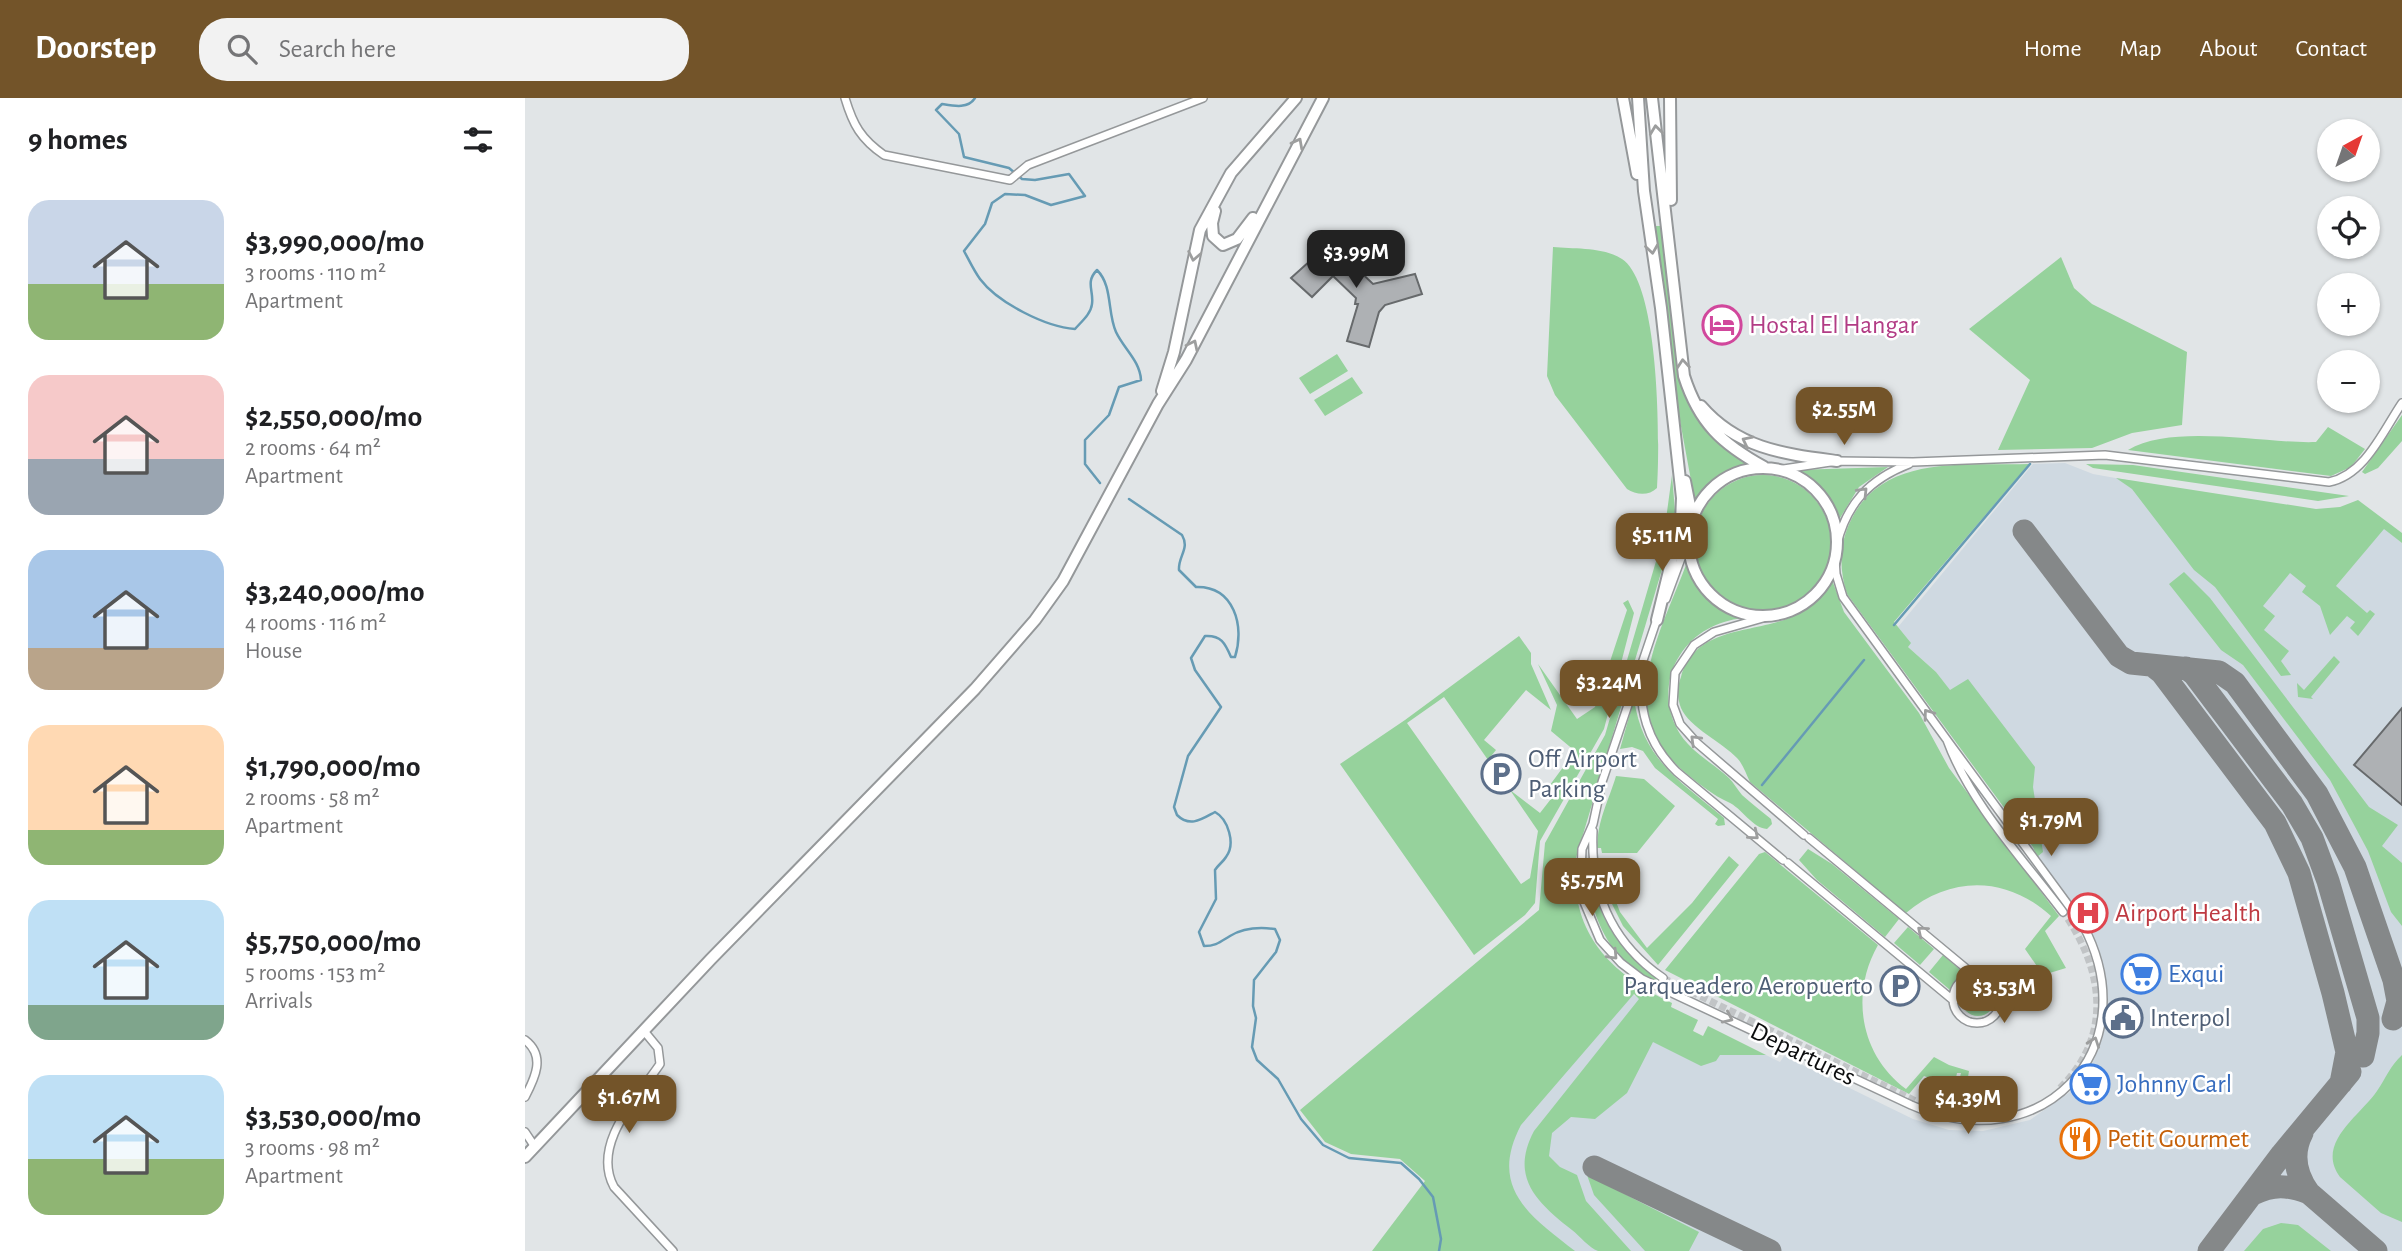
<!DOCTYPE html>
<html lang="en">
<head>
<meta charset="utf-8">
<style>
	body { margin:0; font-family:"Alegreya Sans",sans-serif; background:#f2f2f2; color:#202124; height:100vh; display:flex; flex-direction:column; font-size:26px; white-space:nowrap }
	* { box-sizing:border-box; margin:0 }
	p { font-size:23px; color:#757577 }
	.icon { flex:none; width:38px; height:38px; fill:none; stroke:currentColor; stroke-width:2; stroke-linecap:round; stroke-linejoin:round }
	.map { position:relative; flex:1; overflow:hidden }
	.drawer { display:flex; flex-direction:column; background:#fff; width:525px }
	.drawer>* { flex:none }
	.needle { width:46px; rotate:40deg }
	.controls { position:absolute; left:1792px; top:21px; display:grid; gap:14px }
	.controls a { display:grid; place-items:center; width:63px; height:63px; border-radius:50%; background:#fff; box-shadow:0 2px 5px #0004; font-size:35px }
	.price { position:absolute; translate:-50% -60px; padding:0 16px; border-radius:14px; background:#735429; color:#fff; font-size:23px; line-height:46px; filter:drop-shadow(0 2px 4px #0008) }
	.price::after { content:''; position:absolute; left:50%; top:42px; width:21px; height:16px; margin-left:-10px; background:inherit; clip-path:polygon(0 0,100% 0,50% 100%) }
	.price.active { background:#222; color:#fff }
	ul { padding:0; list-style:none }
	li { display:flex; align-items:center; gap:21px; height:175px; padding:0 28px }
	li span { display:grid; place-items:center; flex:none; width:196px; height:140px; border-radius:21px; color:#555 }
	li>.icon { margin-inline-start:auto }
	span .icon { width:84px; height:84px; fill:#fffc; stroke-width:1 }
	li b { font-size:30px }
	h2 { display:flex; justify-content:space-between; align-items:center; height:84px; padding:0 28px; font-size:30px }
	header { display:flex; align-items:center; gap:42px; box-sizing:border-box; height:98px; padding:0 35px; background:#735429; color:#fff }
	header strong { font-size:33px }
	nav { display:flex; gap:38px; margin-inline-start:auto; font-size:24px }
	.search { width:490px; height:63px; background:#f2f2f2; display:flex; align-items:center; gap:18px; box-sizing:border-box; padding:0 24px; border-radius:28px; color:#757577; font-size:26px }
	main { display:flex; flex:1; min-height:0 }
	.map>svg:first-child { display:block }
</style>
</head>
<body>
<header>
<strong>Doorstep</strong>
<div class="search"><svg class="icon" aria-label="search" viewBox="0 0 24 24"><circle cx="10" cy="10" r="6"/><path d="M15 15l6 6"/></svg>Search here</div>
<nav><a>Home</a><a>Map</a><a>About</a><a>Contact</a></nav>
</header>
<main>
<section class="drawer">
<h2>9 homes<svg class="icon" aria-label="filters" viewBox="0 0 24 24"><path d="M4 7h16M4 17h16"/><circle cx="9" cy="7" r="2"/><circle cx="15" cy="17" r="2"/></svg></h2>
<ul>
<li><span style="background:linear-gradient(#c9d6e8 60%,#8fb573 0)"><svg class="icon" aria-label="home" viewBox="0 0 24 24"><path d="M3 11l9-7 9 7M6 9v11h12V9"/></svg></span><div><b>$3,990,000/mo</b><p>3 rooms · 110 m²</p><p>Apartment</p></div></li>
<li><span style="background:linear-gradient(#f6c9c9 60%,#9aa5b1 0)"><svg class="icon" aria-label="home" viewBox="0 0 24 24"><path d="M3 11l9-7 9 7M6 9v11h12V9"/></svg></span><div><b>$2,550,000/mo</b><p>2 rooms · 64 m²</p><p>Apartment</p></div></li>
<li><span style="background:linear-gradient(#a9c7e8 70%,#b9a48a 0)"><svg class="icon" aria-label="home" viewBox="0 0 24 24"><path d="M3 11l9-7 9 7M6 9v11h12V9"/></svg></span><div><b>$3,240,000/mo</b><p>4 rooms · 116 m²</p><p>House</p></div></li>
<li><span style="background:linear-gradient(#ffd9b3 75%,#8fb573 0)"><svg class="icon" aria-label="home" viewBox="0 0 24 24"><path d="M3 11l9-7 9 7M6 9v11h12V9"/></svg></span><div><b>$1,790,000/mo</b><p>2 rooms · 58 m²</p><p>Apartment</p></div></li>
<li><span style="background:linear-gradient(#bfe0f5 75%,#7fa58c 0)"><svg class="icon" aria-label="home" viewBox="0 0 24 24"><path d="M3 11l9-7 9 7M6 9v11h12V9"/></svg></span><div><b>$5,750,000/mo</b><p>5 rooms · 153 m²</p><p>Arrivals</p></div></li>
<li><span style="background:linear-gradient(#bfe0f5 60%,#8fb573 0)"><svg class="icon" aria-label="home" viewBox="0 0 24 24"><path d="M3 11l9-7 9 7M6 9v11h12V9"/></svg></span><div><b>$3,530,000/mo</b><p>3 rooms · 98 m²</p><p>Apartment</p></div></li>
</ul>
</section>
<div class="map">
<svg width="1877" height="1153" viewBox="0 0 1877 1153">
	<rect width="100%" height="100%" fill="#e1e5e7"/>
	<path fill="#cfd9e1" d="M1540,365L1568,376L1624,386L1773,456L1811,488L1859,430L1877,445V1153H1043L987,1103L978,1043L1106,895L1194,957H1241L1255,964L1259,958L1388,1021L1424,1032L1458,1033L1505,1022L1545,994L1566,969L1578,939L1583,907L1580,874L1569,841L1556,818L1512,759L1425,593L1411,574L1383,549L1385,544L1373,529L1508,366Z"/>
	<path fill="#96d29c" d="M1128,128H1137L1155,284C1168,324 1191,351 1229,367C1204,371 1184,383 1170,404L1148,285L1138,181Z
		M1028,149C1049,151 1079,149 1097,161C1135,186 1135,345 1132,390C1124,398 1111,397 1102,391L1030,297L1022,278Z
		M1536,159L1549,190L1567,206L1662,254L1657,327L1607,335L1567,350L1473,352L1505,282L1444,231Z
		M812,256L823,273L785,296L774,280Z
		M827,279L838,295L800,318L789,302Z
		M1877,317V343L1853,370L1840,376L1837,374Z
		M1803,329L1840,351L1826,369L1806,378L1603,352C1648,325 1740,346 1791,344Z
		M1504,366L1369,524L1386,545L1383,549L1411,574L1425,592L1443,581L1510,669L1508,689L1518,754L1512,759L1508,749L1322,496C1314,471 1314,446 1326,422C1358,355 1442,368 1504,366Z
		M1561,366L1608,367L1824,398L1793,403L1568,370Z
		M1363,369L1334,389L1315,420L1298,393L1271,372Z
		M1147,377L1150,413L1144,448L1051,760C1044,834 1084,875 1147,905L1146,909L1173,922L1168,933L1178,938L1183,928L1241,957H1195L1191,963L1176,968L1128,944L1102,995L1070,1021L1046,1019L1027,1035L1024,1058L1035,1069L1052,1077L1061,1103L1106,1153C1097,1153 1081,1153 1073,1153C1064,1150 1055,1138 1047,1132C1013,1105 984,1080 1009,1033L1114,901L1109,896L996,1027C963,1090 1005,1118 1050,1153H847L900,1083L875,1061L826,1056L800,1044L775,1012L1014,812L1020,745L1080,637L1139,436Z
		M1170 445a68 68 0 1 1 136 0a68 68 0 1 1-136 0Z
		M1591,380L1791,411L1815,409L1833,402L1877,435V445L1859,431L1811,488L1842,515L1845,512L1850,516L1833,538L1825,530L1830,524L1822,518L1805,537L1795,508L1777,494L1781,488L1765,475L1738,508L1750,518L1739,532L1764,553L1756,563L1766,577L1756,578L1690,489L1669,472L1607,391Z
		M1161,467C1171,494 1190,512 1218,520C1192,523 1169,535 1155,557C1137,584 1140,622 1163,646C1175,659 1191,668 1204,680C1209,685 1212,691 1217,697C1226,705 1236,713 1246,721L1247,726L1242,731C1227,730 1217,710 1203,704C1188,697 1177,688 1163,677C1087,616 1133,541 1161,467Z
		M1659,474L1685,500L1844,709L1873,727L1857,748L1877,765V828L1866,814L1843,753L1805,682L1718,567L1696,552L1644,486Z
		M1307,482L1319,514L1394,615L1424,670L1534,818L1520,833L1541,870L1518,877L1500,851L1526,818C1482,778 1426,777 1381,815L1225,684C1221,676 1218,666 1212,660C1198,645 1164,629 1156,610C1152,600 1152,589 1156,579C1171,525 1233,537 1273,516C1288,508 1298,496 1307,482Z
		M1103,502L1109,515L1079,631L1015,743L1010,805L1000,817L949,857L815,666L880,622L994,538L1006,555V566L1026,612L1001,592L959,642L971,652L963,662L919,599L882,625L996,786L1005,780L1013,733L985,692L1015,715L1029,697L1022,691L1050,653L1026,633L1032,607L1013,566L1052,621L1070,609L1102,512L1098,505Z
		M1809,558L1815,564L1786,599L1788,601L1773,599L1772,585L1779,592Z
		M1109,601C1118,662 1155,683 1199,720L1200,727L1193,728L1190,726L1193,721L1130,670L1118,653L1107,649L1095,651Z
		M1091,678L1119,681L1150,708L1112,755H1077L1076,750H1072C1073,720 1083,705 1091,678Z
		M1283,751L1307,766L1374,821L1360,839L1292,782L1274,762Z
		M1240,754L1353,847C1325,896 1335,957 1381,991L1409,959L1424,967L1444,973L1443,979H1435L1436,975H1432L1431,980L1435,981L1432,990L1399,978L1384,996L1140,872L1234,756Z
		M1204,758L1214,767L1133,867L1098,828L1079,790L1085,788L1095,814L1122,850L1167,805Z
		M1062,768C1074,820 1093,856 1141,883L1139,885C1089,875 1062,815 1062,768Z
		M1383,829L1409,851L1395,867L1369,845Z
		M1418,857L1439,875L1425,892L1404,874Z
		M1436 901a17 17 0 1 1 34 0a17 17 0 1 1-34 0Z
		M1877,957V1124L1856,1115L1815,1079C1790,1045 1835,1018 1852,993C1861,980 1865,968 1877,957Z
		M1062,1077L1174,1134L1164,1153H1120L1069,1097Z
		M1756,1125L1773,1127L1806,1153H1719L1738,1131Z"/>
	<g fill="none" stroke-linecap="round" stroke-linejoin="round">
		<path stroke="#669bb4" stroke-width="2.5" d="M450,0C443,11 429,8 417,6L411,12L434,36L439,59L484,70L497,81L510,82L544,76L560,98L526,107L500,97L480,96L467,105L460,126L439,153C444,162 449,173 455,181C473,205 521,229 550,231C556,224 566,216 567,206C569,193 560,184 572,172C588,188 582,214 591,234C599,251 615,263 616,282L594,289L584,317L560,342V366L575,385
			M604,401L657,437C665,451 653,458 654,472L671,489C709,488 720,528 710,559H706C700,545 696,537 680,538L666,560L670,572L696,609L663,658L649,709L652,717C665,730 677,721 690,714C703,721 711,746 701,759C698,764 693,767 690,772L691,801L674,834L679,848C691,848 695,844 705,838C718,830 735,829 750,831L755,842L751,854L729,882L728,908L731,920L727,949L732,962L753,981L776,1021L798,1047L824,1060L876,1065L894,1081L908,1099L916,1141L914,1153
			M1369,527L1505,366
			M1237,687L1339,562"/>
		<path stroke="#858889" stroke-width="23" d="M1499,433L1594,558L1606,565L1694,574L1710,585L1792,696L1830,769L1869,882L1873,903L1868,921
			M1628,568L1637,575L1750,725L1774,775L1808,895L1822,954L1816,985
			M1661,570L1669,576L1767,706L1787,740L1803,783L1843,920V935L1838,958
			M1069,1069L1245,1153
			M1784,1095L1851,1153
			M1728,1096C1748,1086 1763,1087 1784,1095C1771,1077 1766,1056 1777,1035
			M1684,1153L1757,1056L1825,974"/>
	</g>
	<path fill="#aeb1b4" stroke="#676a6c" stroke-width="2" d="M805,145L848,186L890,176L897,196L860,207L854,214L844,249L822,243L833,206H830L831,200L808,178L787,199L766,180Z
		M1877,610V707L1829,667Z"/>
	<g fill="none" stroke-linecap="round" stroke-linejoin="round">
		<path stroke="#c1c4c6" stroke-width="7" stroke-dasharray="7 3.5" stroke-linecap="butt" d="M1138,880L1403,1009
			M1535,990C1589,937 1578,870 1538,814"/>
		<g stroke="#95989a" stroke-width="10">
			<path id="minor" d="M320,0C328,27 336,41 359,57L485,82L503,67L678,0
				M1252,372L1312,363L1388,364L1580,357L1804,384C1840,377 1858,333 1877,305
				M1312,446C1322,405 1345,381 1384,366
				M1310,461L1311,476L1318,499L1422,642C1445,705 1497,760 1538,814
				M1141,501L1165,436
				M1133,518L1077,684L1068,726L1057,751L1056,776L1059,804L1075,842L1096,865L1117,881L1386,1007C1516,1064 1624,952 1558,827L1422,642
				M1245,518L1189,534L1169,547L1150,575L1148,607L1155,626L1172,645L1279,737
				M1119,570C1111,609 1123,646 1152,674L1258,762
				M1068,733C1065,794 1087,845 1138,880
				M1284,740L1449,877
				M1263,765L1429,903
				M1428 901a24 24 0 1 1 48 0a24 24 0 1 1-48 0Z
				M119,933L133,950L135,966C112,1000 66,1046 89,1089L148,1153
				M0,942C21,958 10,980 0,999
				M0,1034L10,1049"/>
		</g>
		<g stroke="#95989a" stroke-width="14">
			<path id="primary" d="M1098,0L1112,76
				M1113,0L1119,93L1136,210L1157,400L1156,424L1132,522
				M1127,0L1159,278C1174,325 1197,346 1239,369
				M1145,0L1146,102
				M690,113L687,125L688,138L698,147L712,141L728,120
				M637,293L649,254L675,132L706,75L771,0
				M1176,308C1213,351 1260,356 1312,363
				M1164 444a74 74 0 1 1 148 0a74 74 0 1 1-148 0Z
				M1160,383L1167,418
				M0,1059L186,861L450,591L510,522L538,483L633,306L661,262L798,0"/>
		</g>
		<use href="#minor" stroke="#fff" stroke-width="7"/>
		<use href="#primary" stroke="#fff" stroke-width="10"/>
	</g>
	<defs><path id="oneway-chevron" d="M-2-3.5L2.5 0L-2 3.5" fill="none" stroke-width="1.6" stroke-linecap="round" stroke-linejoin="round" transform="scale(1.75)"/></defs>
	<g stroke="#9d9e9e">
		<use href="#oneway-chevron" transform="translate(1131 32) rotate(-97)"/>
		<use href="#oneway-chevron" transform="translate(773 45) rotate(-62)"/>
		<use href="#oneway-chevron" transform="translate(1127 151) rotate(82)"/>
		<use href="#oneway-chevron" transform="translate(669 158) rotate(101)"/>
		<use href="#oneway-chevron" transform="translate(668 247) rotate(-64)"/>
		<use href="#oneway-chevron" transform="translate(1158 266) rotate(-95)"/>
		<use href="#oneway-chevron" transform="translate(1222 343) rotate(-154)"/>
		<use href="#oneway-chevron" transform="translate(1338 394) rotate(-46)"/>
		<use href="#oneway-chevron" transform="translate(1403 616) rotate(-126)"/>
		<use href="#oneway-chevron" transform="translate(1170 642) rotate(-136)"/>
		<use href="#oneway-chevron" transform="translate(1229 737) rotate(40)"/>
		<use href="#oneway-chevron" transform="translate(1397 833) rotate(-140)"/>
		<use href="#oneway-chevron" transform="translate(1088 857) rotate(47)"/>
		<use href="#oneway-chevron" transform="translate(1203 920) rotate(25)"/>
		<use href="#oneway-chevron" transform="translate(1569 944) rotate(-70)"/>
	</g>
	<defs>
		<g id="hotel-ring" transform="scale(2.0125)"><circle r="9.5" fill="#fff" stroke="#d1479c" stroke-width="1.5"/><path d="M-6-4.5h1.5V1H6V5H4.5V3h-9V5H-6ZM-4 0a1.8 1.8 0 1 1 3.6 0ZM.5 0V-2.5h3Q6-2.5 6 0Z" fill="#d1479c"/></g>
		<g id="parking-ring" transform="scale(2.0125)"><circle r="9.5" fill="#fff" stroke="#5c6f8a" stroke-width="1.5"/><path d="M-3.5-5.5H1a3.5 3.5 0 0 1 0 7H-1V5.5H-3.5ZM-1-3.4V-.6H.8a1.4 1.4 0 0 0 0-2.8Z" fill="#5c6f8a"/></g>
		<g id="hospital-ring" transform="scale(2.0125)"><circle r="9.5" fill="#fff" stroke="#e0444e" stroke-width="1.5"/><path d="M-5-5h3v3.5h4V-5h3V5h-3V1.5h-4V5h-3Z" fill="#e0444e"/></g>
		<g id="supermarket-ring" transform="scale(2.0125)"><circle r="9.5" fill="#fff" stroke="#3f7fe0" stroke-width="1.5"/><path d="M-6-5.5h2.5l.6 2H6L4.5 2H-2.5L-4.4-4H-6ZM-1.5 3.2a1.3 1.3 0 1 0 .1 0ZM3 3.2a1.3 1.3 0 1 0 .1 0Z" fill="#3f7fe0"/></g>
		<g id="civic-ring" transform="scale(2.0125)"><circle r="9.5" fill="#fff" stroke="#5c6f8a" stroke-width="1.5"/><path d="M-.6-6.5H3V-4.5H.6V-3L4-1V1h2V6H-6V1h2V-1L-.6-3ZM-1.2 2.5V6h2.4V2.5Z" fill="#5c6f8a"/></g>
		<g id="restaurant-ring" transform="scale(2.0125)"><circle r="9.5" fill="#fff" stroke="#e8710a" stroke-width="1.5"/><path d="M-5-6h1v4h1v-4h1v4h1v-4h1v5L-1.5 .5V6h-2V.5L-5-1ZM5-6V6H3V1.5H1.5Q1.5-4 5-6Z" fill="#e8710a"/></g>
	</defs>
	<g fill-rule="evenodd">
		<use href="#hotel-ring" x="1197" y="227"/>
		<use href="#parking-ring" x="976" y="676"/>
		<use href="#hospital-ring" x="1563" y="815"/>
		<use href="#supermarket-ring" x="1616" y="876"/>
		<use href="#parking-ring" x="1375" y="888"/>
		<use href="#civic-ring" x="1598" y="920"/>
		<use href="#supermarket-ring" x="1565" y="986"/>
		<use href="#restaurant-ring" x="1555" y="1041"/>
	</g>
	<g text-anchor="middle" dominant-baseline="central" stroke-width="5" stroke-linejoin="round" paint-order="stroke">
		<g font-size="26" fill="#b23c85" stroke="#fff" text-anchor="start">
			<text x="1224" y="227">Hostal El Hangar</text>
		</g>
		<g font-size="26" fill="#4e5e75" stroke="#fff" text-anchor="start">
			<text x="1003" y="661">Off Airport<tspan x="1003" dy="30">Parking</tspan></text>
			<text x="1348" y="888" text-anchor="end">Parqueadero Aeropuerto</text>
			<text x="1625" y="920">Interpol</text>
		</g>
		<g font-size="26" fill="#be3a42" stroke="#fff" text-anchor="start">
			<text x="1590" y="815">Airport Health</text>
		</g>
		<g font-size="26" fill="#366cbe" stroke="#fff" text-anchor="start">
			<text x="1643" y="876">Exqui</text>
			<text x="1592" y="986">Johnny Carl</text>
		</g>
		<g font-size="26" fill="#0b0c0d" stroke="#fff">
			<text transform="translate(1278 956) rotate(26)">Departures</text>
		</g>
		<g font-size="26" fill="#c56008" stroke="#fff" text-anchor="start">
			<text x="1582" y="1041">Petit Gourmet</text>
		</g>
	</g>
</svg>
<div class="controls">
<a><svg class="needle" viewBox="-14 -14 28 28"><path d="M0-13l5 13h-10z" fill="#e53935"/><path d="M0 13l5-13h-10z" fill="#757577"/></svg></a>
<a><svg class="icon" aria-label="locate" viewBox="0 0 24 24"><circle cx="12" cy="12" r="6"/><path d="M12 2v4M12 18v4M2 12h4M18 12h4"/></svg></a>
<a>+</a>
<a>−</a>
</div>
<b class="price active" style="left:831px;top:192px">$3.99M</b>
<b class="price" style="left:1319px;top:349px">$2.55M</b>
<b class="price" style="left:1137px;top:475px">$5.11M</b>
<b class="price" style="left:1084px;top:622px">$3.24M</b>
<b class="price" style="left:1526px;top:760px">$1.79M</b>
<b class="price" style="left:1067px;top:820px">$5.75M</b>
<b class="price" style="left:1479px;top:927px">$3.53M</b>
<b class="price" style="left:104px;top:1037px">$1.67M</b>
<b class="price" style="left:1443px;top:1038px">$4.39M</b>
</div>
</main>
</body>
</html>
